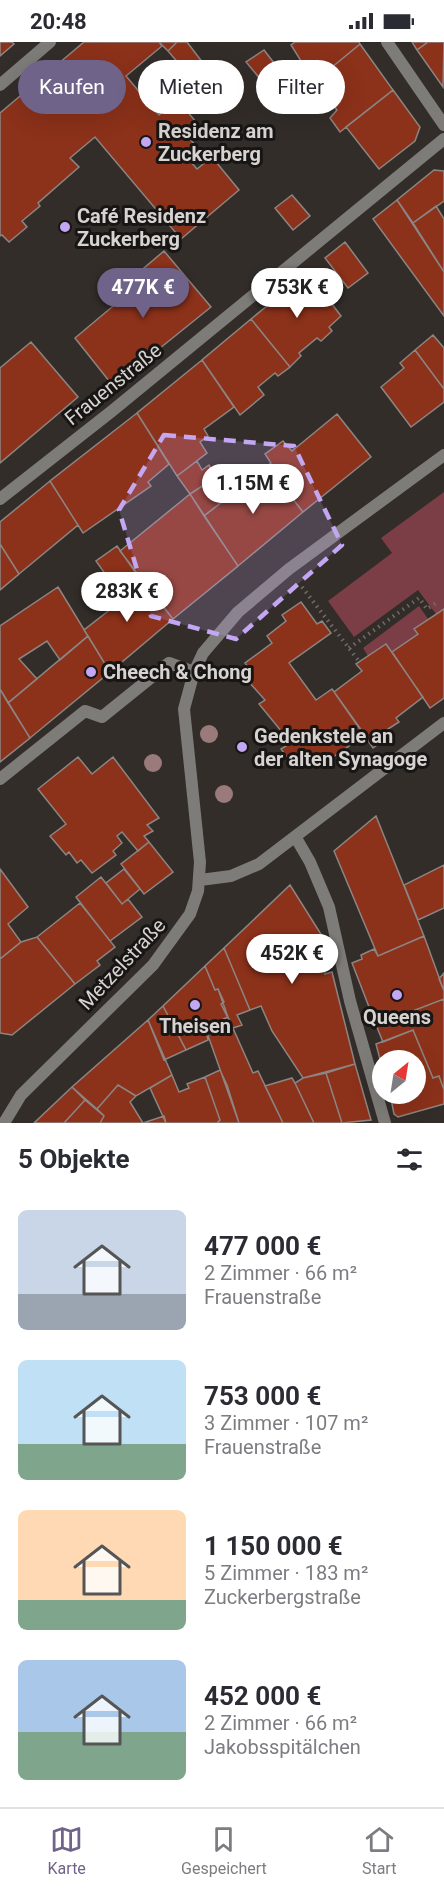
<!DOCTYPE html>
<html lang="de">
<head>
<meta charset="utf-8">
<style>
	body { margin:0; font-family:Roboto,sans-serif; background:#f2f2f3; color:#2b2b33; height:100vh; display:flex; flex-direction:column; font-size:22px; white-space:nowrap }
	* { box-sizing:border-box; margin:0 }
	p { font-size:20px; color:#7c7c81 }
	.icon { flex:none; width:33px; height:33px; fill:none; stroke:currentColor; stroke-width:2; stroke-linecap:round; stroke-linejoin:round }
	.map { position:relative; height:1081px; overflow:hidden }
	.details { display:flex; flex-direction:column; background:#fff; flex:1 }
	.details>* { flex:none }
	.hud { position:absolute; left:18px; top:18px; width:408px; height:54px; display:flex; gap:12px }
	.needle { width:39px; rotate:30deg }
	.buttons { position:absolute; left:372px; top:1008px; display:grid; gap:12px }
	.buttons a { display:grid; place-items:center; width:54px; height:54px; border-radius:50%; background:#fff; box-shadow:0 6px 24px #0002; font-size:30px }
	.price { position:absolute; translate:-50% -51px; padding:0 14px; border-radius:21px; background:#fff; color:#222; font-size:20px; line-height:39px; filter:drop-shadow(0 2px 3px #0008) }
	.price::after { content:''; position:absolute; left:50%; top:36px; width:18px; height:14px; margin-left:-9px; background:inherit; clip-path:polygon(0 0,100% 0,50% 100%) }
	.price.active { background:#6f6389; color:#fff }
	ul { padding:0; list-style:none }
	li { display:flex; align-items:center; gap:18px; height:150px; padding:0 18px }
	li span { display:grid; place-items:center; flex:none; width:168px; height:120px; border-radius:9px; color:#555 }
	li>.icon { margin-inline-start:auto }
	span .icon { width:72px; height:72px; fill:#fffc; stroke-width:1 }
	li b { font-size:26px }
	h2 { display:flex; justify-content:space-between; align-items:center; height:72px; padding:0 18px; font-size:26px }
	.tag { padding:0 21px; border-radius:27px; background:#fff; box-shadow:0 6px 24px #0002; font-size:21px; line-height:54px }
	.tag.active { background:#6f6389; color:#fff }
	.status { display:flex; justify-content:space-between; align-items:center; height:42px; padding:0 30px; background:#fff; direction:ltr }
	.status svg { height:16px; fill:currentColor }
	.tabs { display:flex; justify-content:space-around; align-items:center; height:84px; border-top:2px solid #e1e1e2; background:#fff; font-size:16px; color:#7c7c81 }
	.tabs a { display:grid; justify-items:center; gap:3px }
	.tabs .active { color:#6f6389 }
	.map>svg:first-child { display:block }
</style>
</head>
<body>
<div class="status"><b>20:48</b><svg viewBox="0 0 49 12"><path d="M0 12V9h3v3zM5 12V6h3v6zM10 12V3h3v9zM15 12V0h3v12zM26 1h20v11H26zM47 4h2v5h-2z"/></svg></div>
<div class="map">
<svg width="444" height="1081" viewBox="0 0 444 1081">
	<rect width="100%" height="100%" fill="#322d29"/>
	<path fill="#7b3d46" d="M444,450V567L436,572L418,548L354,595L328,559L392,511L381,496Z
		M419,564L428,577L414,587L418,592L392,610L368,614L363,606Z"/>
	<path fill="#8c311a" stroke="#8d8583" stroke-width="1.5" d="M0,0H12L14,2L0,14Z
		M84,0H159L162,4L126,34L159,73L177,57L201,86L189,96L196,104L185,113L197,127L212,115L239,148L181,197L95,95L70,116L79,125L38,161L40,164L22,179L27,185L9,200L2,193L0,194V71Z
		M159,0H177L168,9Z
		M177,0H187L206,25L192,37L168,9Z
		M295,0H359L360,2L314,40L291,3Z
		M412,0H428L417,8Z
		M428,0H444L443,45L417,8Z
		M360,2L393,48L340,90L330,76L337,68L314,40Z
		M264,8L298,52L283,64L246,20Z
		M304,24L314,40L298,52L288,37Z
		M393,48L420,85L415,99L379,127L346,85Z
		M434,128L444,129V159L413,181L397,158Z
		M292,153L310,174L293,188L275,166Z
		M397,158L444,230V274L373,177Z
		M436,164L444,177V230L413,181Z
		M345,200L368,231L348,246L325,216Z
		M164,209L211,265L113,344L75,296L131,249L125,242Z
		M305,233L317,247L319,245L341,274L329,285L332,289L321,299L317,296L299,311L301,314L290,325L251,277Z
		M251,277L290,325L278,334L275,331L258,345L264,353L240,373L202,318Z
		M433,293L444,306V347L415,308Z
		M31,300L78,355L0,421V326Z
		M415,308L444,347V360L411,385L381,345L404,326L400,321Z
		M202,318L234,365L204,387L208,394L200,400L207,411L177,434L137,371Z
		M137,371L169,422L148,440L151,444L83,491L50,439Z
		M337,372L371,415L303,470L267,424L271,421L265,412L283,399L292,409Z
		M197,419L202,428L209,423L216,435L190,452L177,434Z
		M267,424L303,470L238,524L204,474Z
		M216,435L230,454L204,474L190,452Z
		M50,439L78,483L19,532L0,502V480Z
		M190,452L238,524L173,577L120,509Z
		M0,502L19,532L0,548Z
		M117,504L138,534L118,550L96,519Z
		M138,534L173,577L110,630L84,588L112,566L107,558Z
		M58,545L88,594L60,618L47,599L19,617L37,637L8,661L0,647V584Z
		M301,560L317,582L322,579L331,591L289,621L316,658L332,647L365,693L320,724L313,716L303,725L300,722L295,726L281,707L286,704L278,692L282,690L259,662L265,658L240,630L247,624L245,621L272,601L267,594L286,579L282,573Z
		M444,567V656L430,666L392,610L418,592L414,587Z
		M88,594L110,630L30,696L8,661Z
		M386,602L423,655L396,676L399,680L388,687L392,692L373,706L334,650L362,629L356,622Z
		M0,647L30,696L0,720Z
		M78,715L92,732L113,715L159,776L147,783L153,789L144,794L149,800L138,809L122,790L117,794L122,801L113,809L116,813L92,831L81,818L77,821L69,810L66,813L50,794L66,782L38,747Z
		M376,774L424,894L378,914L334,809Z
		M149,800L173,830L144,852L121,822Z
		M444,823V866L418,878L404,843Z
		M0,827L28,865L8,882L21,900L0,917Z
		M124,827L140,847L122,862L106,841Z
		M101,835L122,862L128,857L142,875L110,899L76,855Z
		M290,843L324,897L319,900L325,932L332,930L355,1022L303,1036L272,989L261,964L250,968L224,906Z
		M80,861L115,905L97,919L100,923L75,942L37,895Z
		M424,894L444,949V957L376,983L352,921L362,917L361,913L374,907L378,914Z
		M37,895L75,942L12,993L0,991V917L21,900Z
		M224,906L250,968L237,973L242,983L233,986L221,962L224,960L218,947L215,948L205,924Z
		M205,924L215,948L218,947L228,975L205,985L208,998L186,1008L163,964Z
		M444,931V949L439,937Z
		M444,957V1048L439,1034L433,1036L413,988L383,1000L376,983Z
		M163,964L186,1008L164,1018L148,978Z
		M228,975L253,1031L258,1029L283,1081H239L205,985Z
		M148,978L172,1033L136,1054L118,1043L97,1067L72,1045Z
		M413,988L433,1036L439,1034L444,1048V1062L398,1075L394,1072L390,1052H416V1018H382V1025L376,1002Z
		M355,1022L371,1078L342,1081L326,1031Z
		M220,1028L227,1043L239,1081H217L220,1078L205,1035Z
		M326,1031L342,1081H314L295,1041L303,1036Z
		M172,1033L179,1050L189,1046L187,1042L205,1035L220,1078L217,1081H166L150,1046Z
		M292,1036L295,1041L314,1081H283L265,1044Z
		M118,1043L136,1054L130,1060L143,1081H100L104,1074L97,1067Z
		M72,1045L85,1058L64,1081H34Z
		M85,1058L104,1074L100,1081H64Z
		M164,1074L166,1081H143Z"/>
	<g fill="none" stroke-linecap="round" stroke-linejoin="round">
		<path stroke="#6f6b68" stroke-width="4" stroke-dasharray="1.5 4.5" stroke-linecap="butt" d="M302,545L358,618
			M349,606L419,556L427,567L436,561"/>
		<path stroke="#7e7c79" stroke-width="12" d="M387,0L444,83
			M0,43L50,0
			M0,457L112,369L444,97
			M0,737L85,669L102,675L169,621L194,630
			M296,796L310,820L329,865L350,959L385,1081
			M200,838L231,834L259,822L444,681
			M4,1081L21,1053L153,923L190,872L198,849L200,820L184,667L194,630L203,611L238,570L289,527L444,413"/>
	</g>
	<g fill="#9a7a7b">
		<circle cx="209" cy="692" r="9"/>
		<circle cx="153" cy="721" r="9"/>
		<circle cx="224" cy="752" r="9"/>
	</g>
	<path fill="#c3a7f2" fill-opacity="0.2" stroke="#c3a7f2" stroke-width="4.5" stroke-dasharray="12 8" stroke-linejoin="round" d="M164,393L294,404L342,503L236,597L151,574L119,468Z"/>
	<g fill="#c3a7f2" stroke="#181614" stroke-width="2">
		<circle cx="146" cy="100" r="6"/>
		<circle cx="65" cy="185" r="6"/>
		<circle cx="91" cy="630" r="6"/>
		<circle cx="242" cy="705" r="6"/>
		<circle cx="397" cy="953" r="6"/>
		<circle cx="195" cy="963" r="6"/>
	</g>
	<g text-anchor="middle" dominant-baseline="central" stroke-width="6" stroke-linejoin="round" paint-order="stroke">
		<g font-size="20" font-weight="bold" fill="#d7d3d1" stroke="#181614" text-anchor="start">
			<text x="158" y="89">Residenz am<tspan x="158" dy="23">Zuckerberg</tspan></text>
			<text x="77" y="174">Café Residenz<tspan x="77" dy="23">Zuckerberg</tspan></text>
			<text x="103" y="630">Cheech &amp; Chong</text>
			<text x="254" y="694">Gedenkstele an<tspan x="254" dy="23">der alten Synagoge</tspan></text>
			<text x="397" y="975" text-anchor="middle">Queens</text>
			<text x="195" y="984" text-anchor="middle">Theisen</text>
		</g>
		<g font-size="20" fill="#d7d3d1" stroke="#181614">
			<text transform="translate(113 342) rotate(-39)">Frauenstraße</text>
			<text transform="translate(122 922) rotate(-47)">Metzelstraße</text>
		</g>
	</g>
</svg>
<div class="buttons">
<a><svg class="needle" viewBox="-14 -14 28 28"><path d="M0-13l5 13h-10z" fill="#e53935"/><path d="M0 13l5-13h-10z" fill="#7c7c81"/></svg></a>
</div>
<b class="price active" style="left:143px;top:277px">477K €</b>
<b class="price" style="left:297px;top:277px">753K €</b>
<b class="price" style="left:253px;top:473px">1.15M €</b>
<b class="price" style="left:127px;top:581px">283K €</b>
<b class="price" style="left:292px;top:943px">452K €</b>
<div class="hud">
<a class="tag active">Kaufen</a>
<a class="tag">Mieten</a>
<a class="tag">Filter</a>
</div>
</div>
<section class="details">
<h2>5 Objekte<svg class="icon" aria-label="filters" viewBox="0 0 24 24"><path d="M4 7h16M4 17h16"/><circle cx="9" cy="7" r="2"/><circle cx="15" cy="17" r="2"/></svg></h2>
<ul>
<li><span style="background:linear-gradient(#c9d6e8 70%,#9aa5b1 0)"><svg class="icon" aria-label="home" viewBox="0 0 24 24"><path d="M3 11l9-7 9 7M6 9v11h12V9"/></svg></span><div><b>477 000 €</b><p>2 Zimmer · 66 m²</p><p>Frauenstraße</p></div></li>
<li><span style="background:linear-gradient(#bfe0f5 70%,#7fa58c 0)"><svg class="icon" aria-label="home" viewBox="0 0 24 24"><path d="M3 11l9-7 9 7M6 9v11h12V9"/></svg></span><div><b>753 000 €</b><p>3 Zimmer · 107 m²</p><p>Frauenstraße</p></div></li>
<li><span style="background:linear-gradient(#ffd9b3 75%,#7fa58c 0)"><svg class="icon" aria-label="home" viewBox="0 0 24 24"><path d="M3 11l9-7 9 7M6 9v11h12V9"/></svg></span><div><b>1 150 000 €</b><p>5 Zimmer · 183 m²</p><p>Zuckerbergstraße</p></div></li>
<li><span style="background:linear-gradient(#a9c7e8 60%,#7fa58c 0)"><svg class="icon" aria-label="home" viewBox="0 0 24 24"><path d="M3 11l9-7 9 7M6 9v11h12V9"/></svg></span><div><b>452 000 €</b><p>2 Zimmer · 66 m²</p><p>Jakobsspitälchen</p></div></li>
</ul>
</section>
<nav class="tabs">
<a class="active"><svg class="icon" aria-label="map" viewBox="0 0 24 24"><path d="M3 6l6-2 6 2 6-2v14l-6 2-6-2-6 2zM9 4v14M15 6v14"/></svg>Karte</a>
<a><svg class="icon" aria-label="saved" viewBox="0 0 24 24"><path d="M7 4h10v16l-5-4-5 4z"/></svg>Gespeichert</a>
<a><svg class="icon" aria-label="home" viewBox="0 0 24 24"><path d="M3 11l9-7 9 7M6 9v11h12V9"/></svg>Start</a>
</nav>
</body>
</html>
